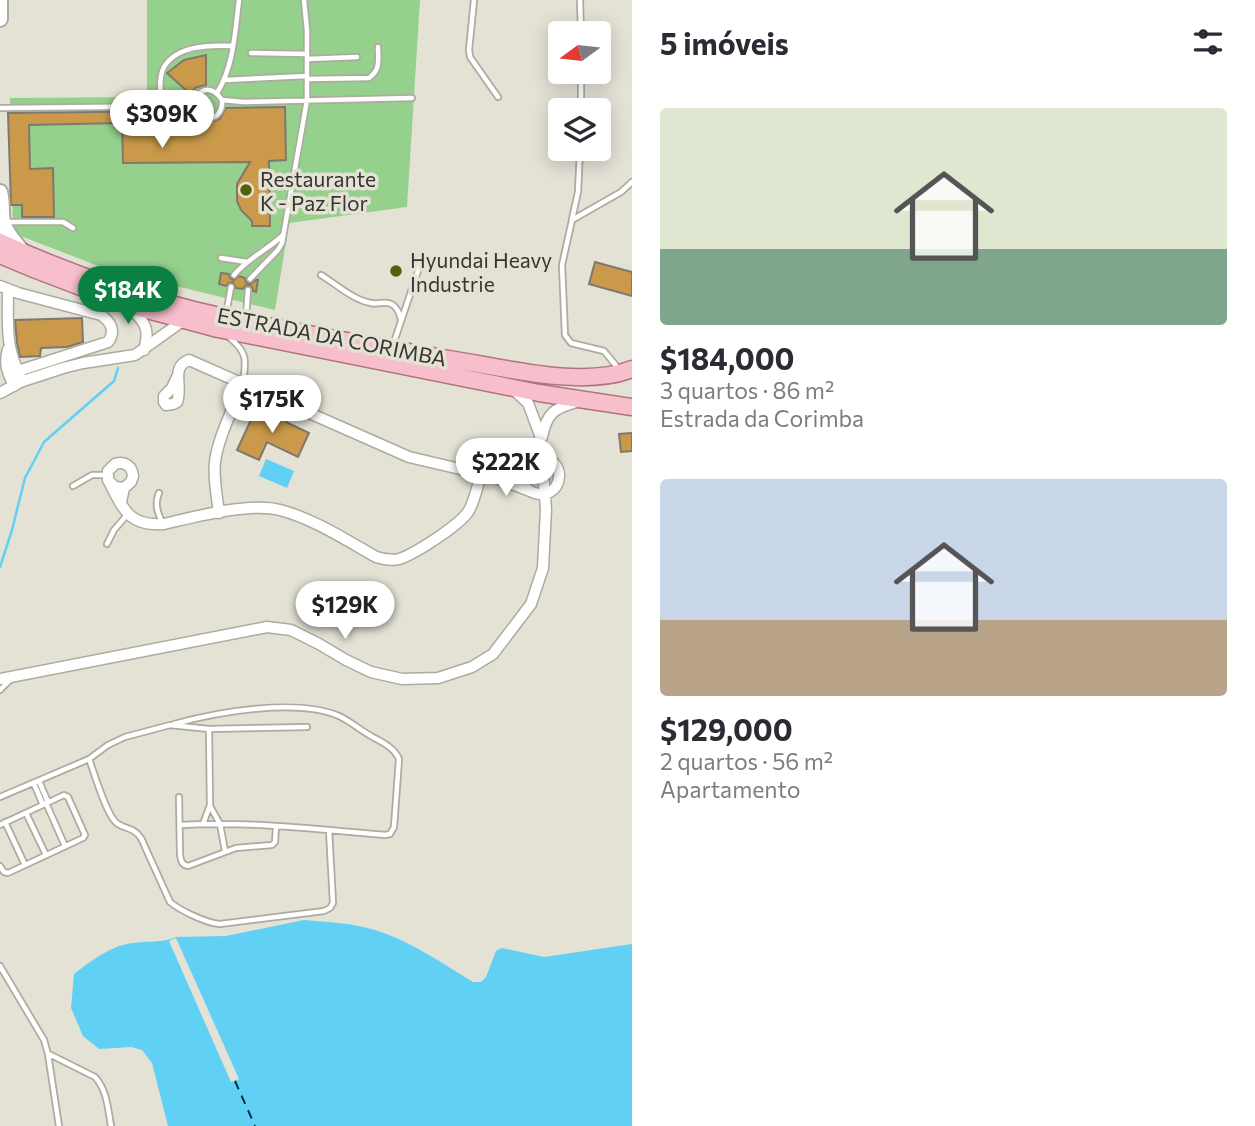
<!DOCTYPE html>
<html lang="pt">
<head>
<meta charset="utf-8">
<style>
	body { margin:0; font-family:Commissioner,sans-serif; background:#f2f2f3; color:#2b2b33; height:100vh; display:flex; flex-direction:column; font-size:26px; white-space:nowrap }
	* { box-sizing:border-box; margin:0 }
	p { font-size:23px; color:#7c7c81 }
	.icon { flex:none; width:38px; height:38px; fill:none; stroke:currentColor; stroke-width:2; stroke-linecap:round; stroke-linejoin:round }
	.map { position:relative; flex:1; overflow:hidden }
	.details { display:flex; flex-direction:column; background:#fff; width:623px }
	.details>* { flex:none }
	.needle { width:46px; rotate:255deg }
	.tools { position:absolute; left:548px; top:21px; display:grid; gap:14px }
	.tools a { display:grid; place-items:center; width:63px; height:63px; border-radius:7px; background:#fff; box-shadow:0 4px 18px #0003; font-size:35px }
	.price { position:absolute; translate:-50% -60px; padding:0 16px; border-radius:24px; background:#fff; color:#222; font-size:23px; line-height:46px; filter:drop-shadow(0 2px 4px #0008) }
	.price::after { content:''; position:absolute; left:50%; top:42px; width:21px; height:16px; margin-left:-10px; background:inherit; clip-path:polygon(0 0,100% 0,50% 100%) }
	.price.active { background:#0b8043; color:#fff }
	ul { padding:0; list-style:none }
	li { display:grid; align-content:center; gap:14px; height:371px; padding:0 28px }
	li span { display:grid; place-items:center; height:217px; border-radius:7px; color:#555 }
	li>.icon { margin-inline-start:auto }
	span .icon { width:126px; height:126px; fill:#fffc; stroke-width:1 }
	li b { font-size:30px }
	h2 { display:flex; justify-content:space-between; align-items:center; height:84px; padding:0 28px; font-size:30px }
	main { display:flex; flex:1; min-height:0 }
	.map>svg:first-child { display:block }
</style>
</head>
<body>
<main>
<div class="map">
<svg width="632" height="1126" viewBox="0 0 632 1126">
	<rect width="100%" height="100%" fill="#e4e2d5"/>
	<path fill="#96d08d" d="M147,0H420L407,207L289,223L275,310L106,269L13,233L10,98L147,97Z"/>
	<path fill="#61d0f5" d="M266,459L294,471L287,488L259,476Z
		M304,920C328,922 352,923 375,930C410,941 442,963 473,982H481L486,977L496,951L502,948L544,957L632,944V1126H168L152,1063L142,1050L131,1047L99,1049L83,1036L71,1008L74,974C91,961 110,946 132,943C147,941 162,943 176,937L226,936Z"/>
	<path fill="#e4e2d5" d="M176,938L239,1079L231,1082L169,941Z"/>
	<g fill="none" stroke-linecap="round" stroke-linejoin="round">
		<path stroke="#61d0f5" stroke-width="2.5" d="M0,567L12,530L25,478L44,442L114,381L118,368"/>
		<path stroke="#003342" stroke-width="2" stroke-dasharray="9 7" stroke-linecap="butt" d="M235,1081L255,1126"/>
	</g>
	<path fill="#ca9a4a" stroke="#7e786d" stroke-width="2" d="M206,55V85L197,87L189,93L167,73L184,60Z
		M285,107L286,160L269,161L270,226H252V221L241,210L237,201V184L250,162L123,163L122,123L29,125L30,169L53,168L54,217H22V205H11L8,113L187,111L192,119L197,122L207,123L220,119L226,108Z
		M595,262L632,272V296L589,284Z
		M221,273L229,274L230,278L234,280L239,276L245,278L246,282L250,284L256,280H258L256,292L253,291L252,287L249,285L245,286L243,289L236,288L233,282L229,283L226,286L219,284Z
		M82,318L83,342L67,347L41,348L40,356L20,357L17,343L15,320Z
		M256,409L278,419L283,409L290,413L286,422L309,433L298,457L267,442L259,460L237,450Z
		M632,433V451L621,452L619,434Z"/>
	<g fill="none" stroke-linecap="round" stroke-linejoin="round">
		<g stroke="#adab9f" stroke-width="8">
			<path id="lane" d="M474,0L469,50L470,57L498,97
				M580,0L581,33
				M251,53L307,54
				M307,59L357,57
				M307,79L369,78C381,69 378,60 378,47
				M225,80L307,76
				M217,93C234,66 235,31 239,0
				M222,100C223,109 218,119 207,118C181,116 201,70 222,100L244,102L412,98
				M161,107C161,95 158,78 164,67C177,45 211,45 233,46
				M0,108L194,106
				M581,110V72
				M572,219L578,192L580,149
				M5,222H63L73,228
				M221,258L247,262
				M234,275C247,259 267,250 282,236
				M321,275C336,284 353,300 371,303C379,305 386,300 393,305C398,309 400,314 401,320
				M250,279L278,250L282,243L307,100V30L304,0
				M226,314L231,287
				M246,317L248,290
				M230,338C248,353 246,361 243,383
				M393,345L420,265
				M618,368L604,351L571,343L565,335L562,265L572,220L621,192L632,182
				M73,486L92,475H107
				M159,493C154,504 158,514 163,524
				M107,544L114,530L127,515
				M0,690L11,679
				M174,724C218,712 296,698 339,716C350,721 360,730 371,736C381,742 394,747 399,759L394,827L390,834L385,835C317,829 248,821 180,825
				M307,727L209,729L170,725L125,737L108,745L89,759C94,772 107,818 118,824C128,830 133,827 141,838L170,902C181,911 206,923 220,924L324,911L330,908L333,903L329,830
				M39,781L48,802
				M34,784L43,805
				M0,797L89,759
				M179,797L180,855C181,861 182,865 188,866L236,848L272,845L275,842L276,827
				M46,803L65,846
				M210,806L220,824L225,851
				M26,813L46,855
				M5,822L25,865
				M203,824L210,805L209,729
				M0,825L64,795L68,797L85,835L83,838L8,873L4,872L0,866
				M0,966L44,1040L48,1054L59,1126
				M49,1054L95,1077C107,1090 108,1109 111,1126"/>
		</g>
		<g stroke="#adab9f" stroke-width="13">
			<path id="street" d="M0,286L18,293L101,315C111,322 116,331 108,342L18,371
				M8,290C8,320 5,348 20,375
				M130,309C146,321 150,331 144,350
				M8,349C4,364 7,372 14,386
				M177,377L172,388L164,396V402L166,405L173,404L177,402C183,386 170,367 189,360L409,457L494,477L530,491
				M0,393L20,382L63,368L83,363L135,355L184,320
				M542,437C547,413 554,408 577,402
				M494,477C504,473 514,469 524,464C529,462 533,458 538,458C550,456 560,466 559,477C556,508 506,493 528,463
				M108,480C123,508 128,527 164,524C193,517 251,502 280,510C314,519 346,540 376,557C384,559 391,561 399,559C415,554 458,526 468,512C475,501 477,487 481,474
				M121,502L124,488L131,482L133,476C132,466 125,461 115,464L108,471V480L115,487L124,488
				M219,513C217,496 213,479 215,462C218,437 234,407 243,383
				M0,679L267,627L291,630L319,644L346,660L371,672L402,679L438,678L472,667L493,654L531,604L543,568L546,509L540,435L528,403L515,391"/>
		</g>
		<g stroke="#adab9f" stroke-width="18">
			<path id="secondary" d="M0,19V0
				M0,192C3,202 1,212 3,222C6,234 16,243 23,252"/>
		</g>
		<g stroke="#b0737f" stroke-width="19">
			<path id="primary" d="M0,242C62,270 128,294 194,310C278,330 364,344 449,359C501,367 583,389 632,369
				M0,255L36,270L125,304L218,329L539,393L632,407"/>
		</g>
		<use href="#lane" stroke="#fff" stroke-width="4.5"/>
		<use href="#street" stroke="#fff" stroke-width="10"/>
		<use href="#secondary" stroke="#fff" stroke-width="14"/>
		<use href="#primary" stroke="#f7bfcb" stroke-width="16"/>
	</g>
	<g fill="#506208" stroke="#e4e2d5" stroke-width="2.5">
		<circle cx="246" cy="190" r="7"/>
		<circle cx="396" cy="271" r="7"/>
	</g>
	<g text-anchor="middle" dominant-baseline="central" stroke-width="7" stroke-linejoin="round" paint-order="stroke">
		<g font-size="21" fill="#363530" stroke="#e4e2d5" text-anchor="start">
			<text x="260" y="178">Restaurante<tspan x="260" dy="24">K - Paz Flor</tspan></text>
			<text x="410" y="259">Hyundai Heavy<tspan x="410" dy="24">Industrie</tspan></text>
		</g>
		<g font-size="21" fill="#363530" stroke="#e4e2d5">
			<text transform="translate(332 336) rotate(11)">ESTRADA DA CORIMBA</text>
		</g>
	</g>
</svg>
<div class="tools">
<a><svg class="needle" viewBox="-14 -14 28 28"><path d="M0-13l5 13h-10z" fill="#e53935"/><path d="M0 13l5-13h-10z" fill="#7c7c81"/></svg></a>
<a><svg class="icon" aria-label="layers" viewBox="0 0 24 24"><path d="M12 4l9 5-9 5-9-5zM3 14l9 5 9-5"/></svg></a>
</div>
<b class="price" style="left:162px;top:150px">$309K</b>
<b class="price active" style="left:128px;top:326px">$184K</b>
<b class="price" style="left:272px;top:435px">$175K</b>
<b class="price" style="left:506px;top:498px">$222K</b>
<b class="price" style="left:345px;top:641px">$129K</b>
</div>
<section class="details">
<h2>5 imóveis<svg class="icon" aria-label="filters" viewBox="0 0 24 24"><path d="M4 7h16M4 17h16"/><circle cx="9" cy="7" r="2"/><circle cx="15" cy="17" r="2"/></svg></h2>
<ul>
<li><span style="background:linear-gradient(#dfe7d0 65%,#7fa58c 0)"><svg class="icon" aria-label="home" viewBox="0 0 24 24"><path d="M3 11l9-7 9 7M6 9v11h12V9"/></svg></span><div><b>$184,000</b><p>3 quartos · 86 m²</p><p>Estrada da Corimba</p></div></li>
<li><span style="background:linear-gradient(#c9d6e8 65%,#b9a48a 0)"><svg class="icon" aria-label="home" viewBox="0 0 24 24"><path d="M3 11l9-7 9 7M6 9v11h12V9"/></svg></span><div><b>$129,000</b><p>2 quartos · 56 m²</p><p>Apartamento</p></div></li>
</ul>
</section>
</main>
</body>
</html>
